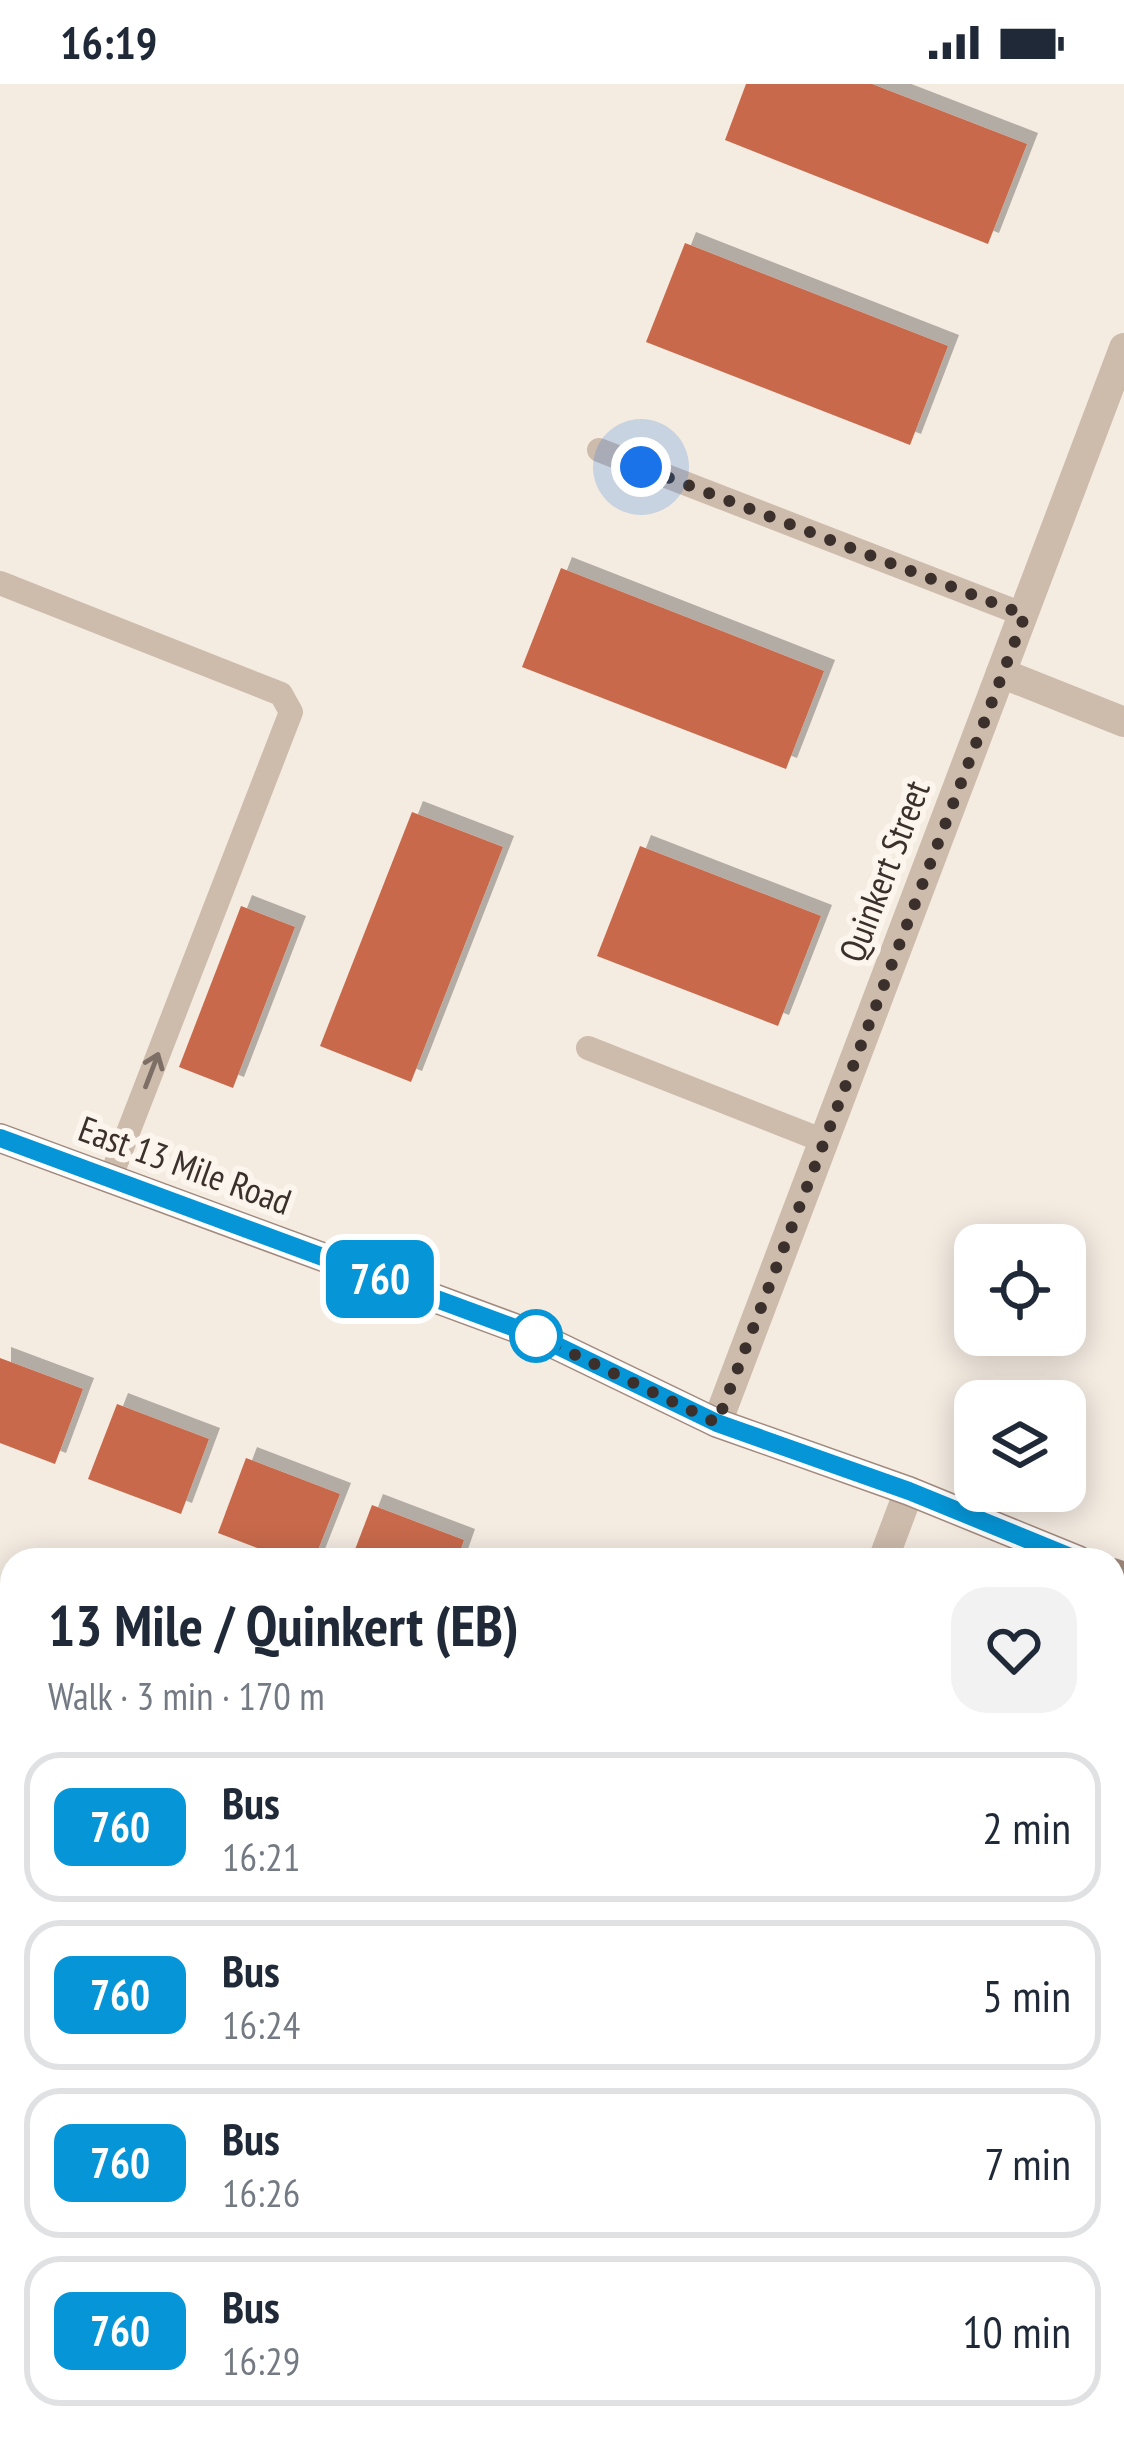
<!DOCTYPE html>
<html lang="en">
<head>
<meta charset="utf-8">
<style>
  body { margin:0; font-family:"PT Sans Narrow",sans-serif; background:#f2f2f3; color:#1f2937; height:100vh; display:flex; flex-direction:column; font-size:45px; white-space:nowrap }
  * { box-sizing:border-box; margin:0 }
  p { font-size:39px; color:#747a83 }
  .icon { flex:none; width:66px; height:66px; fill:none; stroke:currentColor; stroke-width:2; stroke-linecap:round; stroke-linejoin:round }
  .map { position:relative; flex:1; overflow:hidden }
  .drawer { position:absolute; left:0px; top:1464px; width:1125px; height:903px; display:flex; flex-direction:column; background:#fff; border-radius:36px 36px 0 0; box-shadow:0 6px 30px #0003 }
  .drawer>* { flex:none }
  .badge { padding:0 24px; border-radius:18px; font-size:42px; line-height:78px }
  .buttons { position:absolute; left:954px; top:1140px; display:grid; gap:24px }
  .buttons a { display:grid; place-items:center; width:132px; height:132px; border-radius:24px; background:#fff; box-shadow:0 6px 30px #0003; font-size:60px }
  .you { position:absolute; width:60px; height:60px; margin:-30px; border:9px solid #fff; border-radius:50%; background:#1a73e8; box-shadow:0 0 0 18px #1a73e833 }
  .map>.badge { position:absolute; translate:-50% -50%; box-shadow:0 0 0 6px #fff }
  .round { display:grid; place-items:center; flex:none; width:126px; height:126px; border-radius:36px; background:#f2f2f3 }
  .overview { display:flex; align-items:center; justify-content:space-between; height:204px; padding:0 48px }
  h1 { font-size:57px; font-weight:600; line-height:90px }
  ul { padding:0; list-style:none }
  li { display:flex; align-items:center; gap:36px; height:150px; margin:0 24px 18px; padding:0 24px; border:6px solid #e0e1e3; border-radius:36px }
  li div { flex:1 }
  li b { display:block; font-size:45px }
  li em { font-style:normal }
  li .badge { min-width:132px; font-weight:700; text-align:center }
  .status { display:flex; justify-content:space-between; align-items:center; height:84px; padding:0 60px; background:#fff; direction:ltr }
  .status svg { height:33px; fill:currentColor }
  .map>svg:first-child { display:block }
  .building { fill:#c8694b; filter:url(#shadow) }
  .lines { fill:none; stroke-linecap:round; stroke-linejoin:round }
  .service { stroke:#cdbbac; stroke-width:24 }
  .minor { stroke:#cdbbac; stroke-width:30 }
  .secondary { stroke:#a18a7d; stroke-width:30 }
  .oneway { stroke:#7d6f65 }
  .line-casing { stroke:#fff; stroke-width:27 }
  .line { stroke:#0696d7; stroke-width:18 }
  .walk { stroke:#3b302b; stroke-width:12; stroke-dasharray:0 21.6 }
  .stop-dot { fill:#fff; stroke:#0696d7; stroke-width:6 }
  .labels { text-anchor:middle; stroke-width:12; stroke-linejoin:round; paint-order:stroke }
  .street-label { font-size:36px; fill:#3b302b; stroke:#fbf5ee }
</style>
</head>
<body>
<div class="status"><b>16:19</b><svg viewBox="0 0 49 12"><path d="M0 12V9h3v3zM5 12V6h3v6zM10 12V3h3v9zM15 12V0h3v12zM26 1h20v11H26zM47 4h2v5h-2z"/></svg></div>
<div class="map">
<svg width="1124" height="2365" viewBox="0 0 1124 2365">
  <defs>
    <filter id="shadow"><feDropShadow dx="11" dy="-11" stdDeviation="0" flood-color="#0004"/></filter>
  </defs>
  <rect width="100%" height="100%" fill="#f4ebe1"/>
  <g class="building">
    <polygon points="746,0 872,0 1027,60 988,160 725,56"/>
    <polygon points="685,159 948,262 910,361 646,258"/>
    <polygon points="561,484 824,587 786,685 522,583"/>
    <polygon points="412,728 503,763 411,998 320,962"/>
    <polygon points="640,762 821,832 778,942 597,872"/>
    <polygon points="241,822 295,843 233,1004 179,983"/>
    <polygon points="0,1274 83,1305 55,1380 0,1359"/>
    <polygon points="117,1320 209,1355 181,1430 88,1395"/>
    <polygon points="246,1374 340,1410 314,1476 289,1476 218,1449"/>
    <polygon points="372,1421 464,1456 457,1476 351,1476"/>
    <polygon points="1113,1703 1124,1707 1124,1795 1113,1790"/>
    <polygon points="1113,2029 1124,2033 1124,2107 1113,2103"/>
    <polygon points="1113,2182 1124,2186 1124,2267 1113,2262"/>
  </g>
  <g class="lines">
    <g class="service">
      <polyline points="599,366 1025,531"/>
      <polyline points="0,499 281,610 291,628 110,1095"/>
      <polyline points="588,964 824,1057"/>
    </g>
    <g class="minor">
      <polyline points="1001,589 1124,638"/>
      <polyline points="717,1339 1124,264"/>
      <polyline points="883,1476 909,1407"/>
      <polyline points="0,2085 12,2100"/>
      <polyline points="158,2355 161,2365"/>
      <polyline points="898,2355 935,2365"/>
      <polyline points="282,2365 312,2355"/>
    </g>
    <g class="secondary">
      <polyline points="0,1054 537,1252 717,1339 909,1407 1078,1476"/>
      <polyline points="1113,1489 1124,1493"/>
    </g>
  </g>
  <defs><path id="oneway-shaft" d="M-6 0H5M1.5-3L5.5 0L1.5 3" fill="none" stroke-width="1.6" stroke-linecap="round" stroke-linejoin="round" transform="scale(3)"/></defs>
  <use class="oneway" href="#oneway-shaft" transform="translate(152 986) rotate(-69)"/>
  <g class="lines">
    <defs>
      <polyline id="line" points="0,1054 537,1252 717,1339 909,1407 1078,1476"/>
    </defs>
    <use href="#line" class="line-casing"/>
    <use href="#line" class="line"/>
    <polyline class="walk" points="536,1252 717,1339 1025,531 641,383"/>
  </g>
  <circle class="stop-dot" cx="536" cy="1252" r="24"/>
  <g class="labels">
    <g class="street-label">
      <text transform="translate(884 787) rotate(-69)" y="13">Quinkert Street</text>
      <text transform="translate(185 1081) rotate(20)" y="13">East 13 Mile Road</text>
    </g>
  </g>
</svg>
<div class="buttons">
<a><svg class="icon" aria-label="locate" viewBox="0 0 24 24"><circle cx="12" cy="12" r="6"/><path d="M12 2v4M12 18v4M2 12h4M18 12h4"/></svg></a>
<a><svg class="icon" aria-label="layers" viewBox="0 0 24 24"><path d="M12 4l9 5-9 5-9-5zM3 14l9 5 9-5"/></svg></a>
</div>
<div class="you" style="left:641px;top:383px"></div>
<b class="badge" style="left:380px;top:1195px;background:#0696d7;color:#fff">760</b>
<section class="drawer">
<div class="overview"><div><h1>13 Mile / Quinkert (EB)</h1><p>Walk · 3 min · 170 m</p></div><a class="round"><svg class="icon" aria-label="heart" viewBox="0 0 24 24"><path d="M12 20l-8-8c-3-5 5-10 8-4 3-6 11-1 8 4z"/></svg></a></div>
<ul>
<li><span class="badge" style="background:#0696d7;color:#fff">760</span><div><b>Bus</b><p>16:21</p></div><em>2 min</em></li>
<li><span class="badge" style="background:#0696d7;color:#fff">760</span><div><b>Bus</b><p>16:24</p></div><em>5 min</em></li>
<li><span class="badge" style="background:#0696d7;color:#fff">760</span><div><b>Bus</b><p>16:26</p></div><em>7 min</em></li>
<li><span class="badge" style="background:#0696d7;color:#fff">760</span><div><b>Bus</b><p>16:29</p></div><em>10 min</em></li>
</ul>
</section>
</div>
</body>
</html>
